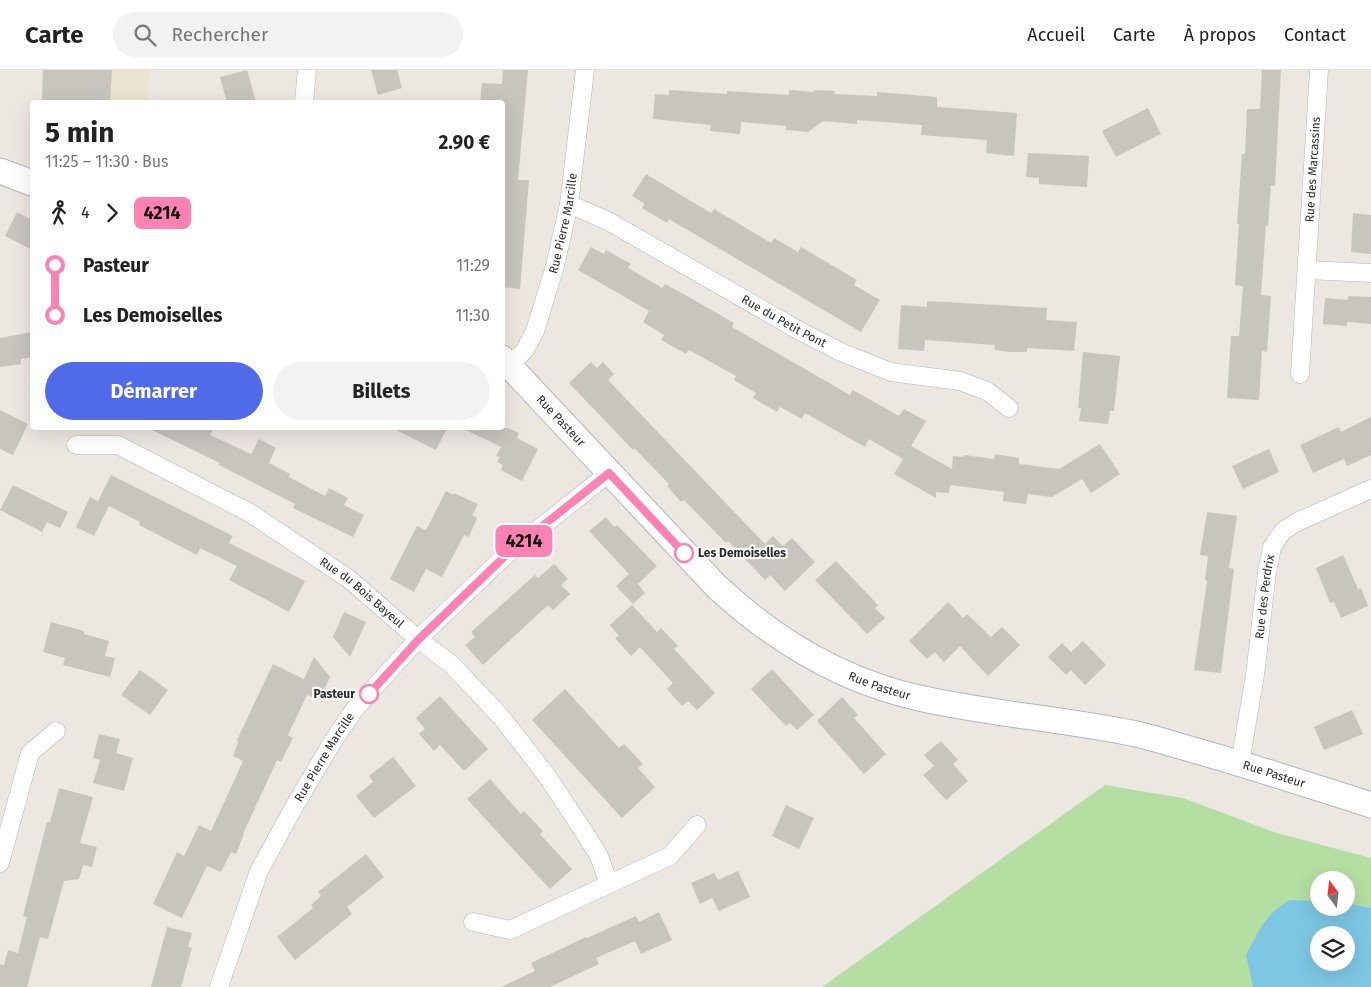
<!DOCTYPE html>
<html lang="fr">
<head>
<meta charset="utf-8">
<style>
  body { margin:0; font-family:"Fira Sans",sans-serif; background:#f2f2f2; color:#222; height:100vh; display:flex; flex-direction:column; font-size:19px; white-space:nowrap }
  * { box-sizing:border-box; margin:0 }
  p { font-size:16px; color:#767676 }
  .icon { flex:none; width:28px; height:28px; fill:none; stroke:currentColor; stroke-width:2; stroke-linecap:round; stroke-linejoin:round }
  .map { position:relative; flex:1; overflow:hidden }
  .details { position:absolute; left:30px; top:30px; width:475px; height:330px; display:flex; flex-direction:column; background:#fff; border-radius:5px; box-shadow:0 5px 20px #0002 }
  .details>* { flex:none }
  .badge { padding:0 10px; border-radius:8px; font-size:18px; line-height:32px }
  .needle { width:32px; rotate:345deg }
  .tools { position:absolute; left:1310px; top:801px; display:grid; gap:10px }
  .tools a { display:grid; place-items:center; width:45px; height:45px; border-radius:50%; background:#fff; box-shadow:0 5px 20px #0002; font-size:25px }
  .map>.badge { position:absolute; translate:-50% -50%; box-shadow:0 0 0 2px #fff }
  .legs { display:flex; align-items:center; gap:8px; height:55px; padding:0 15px; font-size:16px }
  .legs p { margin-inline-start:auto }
  .head { display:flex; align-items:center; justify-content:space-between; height:85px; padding:0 15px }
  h1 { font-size:28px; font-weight:700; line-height:38px }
  .action { display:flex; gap:10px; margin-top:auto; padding:10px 15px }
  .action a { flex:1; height:58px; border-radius:30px; background:#506aea; color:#fff; font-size:20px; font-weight:700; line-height:58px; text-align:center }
  .action a+a { background:#f2f2f2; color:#222 }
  ul { padding:0 15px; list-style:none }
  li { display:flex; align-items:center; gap:18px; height:50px; font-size:19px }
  li i { display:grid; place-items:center; width:8px; height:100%; margin:0 6px; background:currentColor }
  li i::after { content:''; width:12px; height:12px; margin:-6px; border:4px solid; border-radius:50%; background:#fff }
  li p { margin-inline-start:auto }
  li:first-child i { background:linear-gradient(#0000 50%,currentColor 0) }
  li:last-child i { background:linear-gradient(currentColor 50%,#0000 0) }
  header { display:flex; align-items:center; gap:30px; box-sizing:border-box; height:70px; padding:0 25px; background:#fff; border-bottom:1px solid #e0e0e0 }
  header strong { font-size:24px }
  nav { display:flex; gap:28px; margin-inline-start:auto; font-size:18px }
  .search { width:350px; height:45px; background:#f2f2f2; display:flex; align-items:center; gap:12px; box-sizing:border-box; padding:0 18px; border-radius:28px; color:#767676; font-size:19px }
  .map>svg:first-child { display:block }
  .education { fill:#ece4d1 }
  .green { fill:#b5dea2; fill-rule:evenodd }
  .water { fill:#7dc7e4; fill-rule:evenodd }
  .building { fill:#c8c5be }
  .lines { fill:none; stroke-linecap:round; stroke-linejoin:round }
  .street-casing { stroke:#b3b6be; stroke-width:19 }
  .secondary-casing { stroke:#b3b6be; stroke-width:27 }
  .street { stroke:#fff; stroke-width:18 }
  .secondary { stroke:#fff; stroke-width:25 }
  .line-1-casing { stroke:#fff; stroke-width:11 }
  .line-1 { stroke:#ff82b4; stroke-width:8 }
  .stop-1-dot { fill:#fff; stroke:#ff82b4; stroke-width:2.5 }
  .labels { text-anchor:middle; stroke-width:4.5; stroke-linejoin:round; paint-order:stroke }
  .street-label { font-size:12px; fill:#2c2c2c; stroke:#fff }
  .stop-label { font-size:12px; font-weight:bold; fill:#2c2c2c; stroke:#fff; text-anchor:start }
</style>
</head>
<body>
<header>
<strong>Carte</strong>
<div class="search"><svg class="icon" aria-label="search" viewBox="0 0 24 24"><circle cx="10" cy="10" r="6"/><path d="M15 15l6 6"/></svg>Rechercher</div>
<nav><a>Accueil</a><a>Carte</a><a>À propos</a><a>Contact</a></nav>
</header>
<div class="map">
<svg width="1371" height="917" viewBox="0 0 1371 917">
  <rect width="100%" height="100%" fill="#ece7e0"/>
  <polygon class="education" points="43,0 149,0 147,32 41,32"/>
  <path class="green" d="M1105,715L1183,728L1277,763L1371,788V917H822ZM1319,810H1346V838H1319ZM1319,865H1346V892H1319Z"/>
  <path class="water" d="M1290,830L1319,831V838H1346V833L1371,838V917H1253L1246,885C1258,862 1266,843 1290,830ZM1319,865H1346V892H1319Z"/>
  <g class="building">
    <polygon points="43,0 112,0 110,32 42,30"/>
    <polygon points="247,0 256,32 227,32 220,7"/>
    <polygon points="371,0 397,0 402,18 378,25"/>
    <polygon points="503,0 528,0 518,110 529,110 520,219 502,217 502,32 480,32 482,13 502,14"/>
    <polygon points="1262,0 1281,0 1275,116 1271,115 1268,156 1266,155 1261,225 1271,226 1267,282 1262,281 1259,330 1227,328 1231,266 1239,266 1243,216 1235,215 1239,154 1237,154 1242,84 1245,84 1247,39 1260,39"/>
    <polygon points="669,20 727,24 727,21 789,25 789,20 814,22 814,20 835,21 834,24 877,26 877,22 937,27 937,37 1017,43 1014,86 986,83 987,70 921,65 922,55 857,50 857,54 823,51 808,62 786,60 786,56 741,52 740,64 710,61 711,55 653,49 655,24 669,25"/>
    <polygon points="1148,38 1161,64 1116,87 1102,61"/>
    <polygon points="1028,83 1089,86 1087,117 1039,114 1039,108 1026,107"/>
    <polygon points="646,104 711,143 714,139 771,173 774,168 798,182 801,177 857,210 854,215 880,230 861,262 669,149 667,153 642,138 645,134 632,126"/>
    <polygon points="17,142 32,150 32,180 5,166"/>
    <polygon points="1353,143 1371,145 1371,184 1351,182"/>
    <polygon points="591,177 604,184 606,180 631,194 628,198 662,218 665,214 687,226 734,253 732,257 850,325 853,320 899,346 904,339 926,351 911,376 952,399 953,386 963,387 964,385 994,389 995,384 1019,388 1019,394 1059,399 1100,374 1120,404 1091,423 1082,409 1052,427 1028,424 1026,434 1003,431 1004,422 950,415 949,423 936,422 936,428 894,404 903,389 869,369 865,377 805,343 802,349 780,337 777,342 753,328 756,323 734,310 736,306 689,280 686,284 661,270 664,265 643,252 649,241 578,200"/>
    <polygon points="1348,226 1371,227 1371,254 1347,252 1347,256 1323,254 1325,228 1348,230"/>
    <polygon points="927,231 1047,238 1046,250 1077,252 1074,281 1027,278 1027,282 1010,282 994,280 995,275 925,270 924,281 898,279 901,235 927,237"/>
    <polygon points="32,262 32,287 21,289 21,294 0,297 0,268"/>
    <polygon points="1083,282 1120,286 1114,341 1110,341 1108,354 1079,351 1081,338 1078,338"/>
    <polygon points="591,292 597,298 603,292 614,304 608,310 765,474 773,466 783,476 792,468 815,492 785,521 770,505 765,510 728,471 726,473 684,430 681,432 667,416 669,414 634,378 633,380 569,313"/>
    <polygon points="0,340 28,354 13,385 0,379"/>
    <polygon points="1371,347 1371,385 1347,396 1344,389 1313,403 1300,375 1339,357 1341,362"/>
    <polygon points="148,358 214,358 210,365 251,384 259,369 276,378 269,393 290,404 289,407 325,426 329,418 348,428 344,435 364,445 353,467 293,438 295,434 219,395 220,393"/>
    <polygon points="392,358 447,358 436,380"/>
    <polygon points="462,358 508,358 519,363 517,368 538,379 522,411 501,400 503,395 497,392 500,387 496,386 501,377"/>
    <polygon points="1269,379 1279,402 1243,419 1232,396"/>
    <polygon points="111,405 233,466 229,473 305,511 289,542 229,510 237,496 200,478 197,485 139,455 140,452 109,436 94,466 76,457 90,427 99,432 98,431"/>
    <polygon points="13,415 68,442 60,458 47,452 42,462 0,440"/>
    <polygon points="446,421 453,425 454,423 478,434 472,445 477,448 469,467 464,465 442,507 426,499 414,522 390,509 417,456 426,460"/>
    <polygon points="1207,442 1237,446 1229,498 1234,499 1221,603 1194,600 1207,511 1205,510 1208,486 1200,485"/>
    <polygon points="606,447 614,457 617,455 657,496 638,514 645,523 633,534 616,516 629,504 589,461"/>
    <polygon points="1343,485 1358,519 1361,518 1368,536 1341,548 1334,532 1330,533 1316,498"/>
    <polygon points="836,491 878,535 875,538 885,548 867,564 815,510"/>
    <polygon points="554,494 568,509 561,515 570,524 553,540 548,535 483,595 465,575 475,567 471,562 535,505 538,508"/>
    <polygon points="948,532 963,548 967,544 991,567 1002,557 1020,575 988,606 960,576 944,592 935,582 927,589 909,571"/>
    <polygon points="632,535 657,562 661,558 678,576 674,579 715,623 697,640 688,631 682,636 667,619 673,613 640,577 631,586 615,568 619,566 610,555"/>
    <polygon points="344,542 366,552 350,587 333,567"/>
    <polygon points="51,552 84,561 84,564 109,571 105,586 115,588 110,607 63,595 65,588 43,582"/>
    <polygon points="1083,571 1106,595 1085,615 1071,600 1066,605 1048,587 1062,573 1071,582"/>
    <polygon points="314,587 330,607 319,630 307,625 288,665 293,668 281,692 277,690 243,764 244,764 236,784 231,782 221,802 207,796 182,848 153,834 177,782 184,786 199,755 211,761 243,691 233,686 238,672 237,670 273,594 304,609"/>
    <polygon points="772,599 814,645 797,660 790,653 786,656 751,619"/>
    <polygon points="140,600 168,620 150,645 121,625"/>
    <polygon points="565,619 619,678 624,674 643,694 638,698 655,717 622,748 532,650"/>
    <polygon points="440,626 488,679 464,701 440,675 434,681 419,664 425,659 416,648"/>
    <polygon points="842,627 858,645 854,648 886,684 864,704 817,651"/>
    <polygon points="1352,640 1363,664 1324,680 1314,657"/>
    <polygon points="99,664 120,669 116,683 133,688 124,721 93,713 100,690 93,688"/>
    <polygon points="941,671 958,690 953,694 968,711 946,730 923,705 934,696 924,685"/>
    <polygon points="393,687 416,716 374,748 356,726 373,712 369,706"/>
    <polygon points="490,709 521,744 524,741 543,761 540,764 572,799 550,819 467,729"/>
    <polygon points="59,718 93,727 80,773 97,777 92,797 83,795 79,809 64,811 48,869 40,867 27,917 0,917 0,894 4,895 8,880 18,883 27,847 23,846 47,752 50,752"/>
    <polygon points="786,735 814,748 799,779 772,766"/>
    <polygon points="366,784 384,807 347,837 352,844 295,890 277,867 313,838 311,835 321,826 318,822"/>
    <polygon points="738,801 750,827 719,841 712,828 700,834 691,813 714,803 718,810"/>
    <polygon points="659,842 672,870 641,884 635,871 596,888 599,894 550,917 501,917 535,901 531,893 586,867 587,868 636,846 639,852"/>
    <polygon points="167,857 192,863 188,877 192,878 181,917 151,917"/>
  </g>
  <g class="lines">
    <defs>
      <g id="street">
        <polyline points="304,32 307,0"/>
        <path id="s1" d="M569,134L608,151L798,260L843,283L891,302L960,311L987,321L1009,338"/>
        <polyline points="1307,200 1371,203"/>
        <path id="s2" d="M509,295L525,280L535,261L555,196L569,134L585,0"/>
        <path id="s3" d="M1300,304L1319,0"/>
        <path id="s4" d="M76,375H118L250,443L349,509L418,569L452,595L502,648L547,706L586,765L599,786L609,814"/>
        <path id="s5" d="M1240,693L1255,605L1267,502L1272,477L1283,461L1297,452L1371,419"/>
        <polyline points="0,793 30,683 56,661"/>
        <polyline points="473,852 510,860 670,786 697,755"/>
        <path id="s6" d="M219,917L259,801L294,737L333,671L354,640L418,569L506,485L609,403"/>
      </g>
      <g id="secondary">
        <polyline points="0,101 32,113"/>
        <path id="s7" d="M502,288L716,516C773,569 842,611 919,628C990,644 1064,649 1136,664C1154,668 1172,674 1190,679C1251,696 1311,716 1371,735"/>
      </g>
    </defs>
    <use href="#street" class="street-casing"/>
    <use href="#secondary" class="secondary-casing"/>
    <use href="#street" class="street"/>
    <use href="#secondary" class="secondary"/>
  </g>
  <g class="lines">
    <defs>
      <polyline id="line-1" points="369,624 418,570 506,485 609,403 684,483"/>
    </defs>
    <use href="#line-1" class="line-1-casing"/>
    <use href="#line-1" class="line-1"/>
  </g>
  <g class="stop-1-dot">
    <circle cx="684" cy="483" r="9"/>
    <circle cx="369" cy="624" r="9"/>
  </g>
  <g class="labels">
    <g class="street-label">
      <text dy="4" stroke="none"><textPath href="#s3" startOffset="205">Rue des Marcassins</textPath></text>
      <text dy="4" stroke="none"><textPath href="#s2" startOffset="155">Rue Pierre Marcille</textPath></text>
      <text dy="4" stroke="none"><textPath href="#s1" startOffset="245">Rue du Petit Pont</textPath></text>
      <text dy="4" stroke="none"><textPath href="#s7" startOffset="86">Rue Pasteur</textPath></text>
      <text dy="4" stroke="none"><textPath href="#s4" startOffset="328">Rue du Bois Bayeul</textPath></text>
      <text dy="4" stroke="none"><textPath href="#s5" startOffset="168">Rue des Perdrix</textPath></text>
      <text dy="4" stroke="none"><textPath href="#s7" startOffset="506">Rue Pasteur</textPath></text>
      <text dy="4" stroke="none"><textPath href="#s6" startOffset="254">Rue Pierre Marcille</textPath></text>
      <text dy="4" stroke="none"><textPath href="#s7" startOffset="911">Rue Pasteur</textPath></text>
    </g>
    <g class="stop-label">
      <text x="698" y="487">Les Demoiselles</text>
      <text x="355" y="628" text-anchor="end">Pasteur</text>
    </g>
  </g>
</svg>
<div class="tools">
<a><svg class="needle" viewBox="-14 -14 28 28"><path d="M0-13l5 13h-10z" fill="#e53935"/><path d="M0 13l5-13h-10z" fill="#767676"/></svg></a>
<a><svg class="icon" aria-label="layers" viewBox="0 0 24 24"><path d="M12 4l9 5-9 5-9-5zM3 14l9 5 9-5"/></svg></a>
</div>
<b class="badge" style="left:524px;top:471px;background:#ff82b4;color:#111">4214</b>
<section class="details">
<div class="head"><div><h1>5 min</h1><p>11:25 – 11:30 · Bus</p></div><b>2.90 €</b></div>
<div class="legs"><svg class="icon" aria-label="walk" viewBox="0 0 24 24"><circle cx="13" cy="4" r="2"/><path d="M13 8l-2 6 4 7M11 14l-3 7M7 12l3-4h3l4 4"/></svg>4<svg class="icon" aria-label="forward" viewBox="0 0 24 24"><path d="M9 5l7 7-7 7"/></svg><b class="badge" style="background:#ff82b4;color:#111">4214</b></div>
<ul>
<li><i style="color:#ff82b4"></i><b>Pasteur</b><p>11:29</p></li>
<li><i style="color:#ff82b4"></i><b>Les Demoiselles</b><p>11:30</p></li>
</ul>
<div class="action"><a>Démarrer</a><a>Billets</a></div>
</section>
</div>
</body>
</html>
